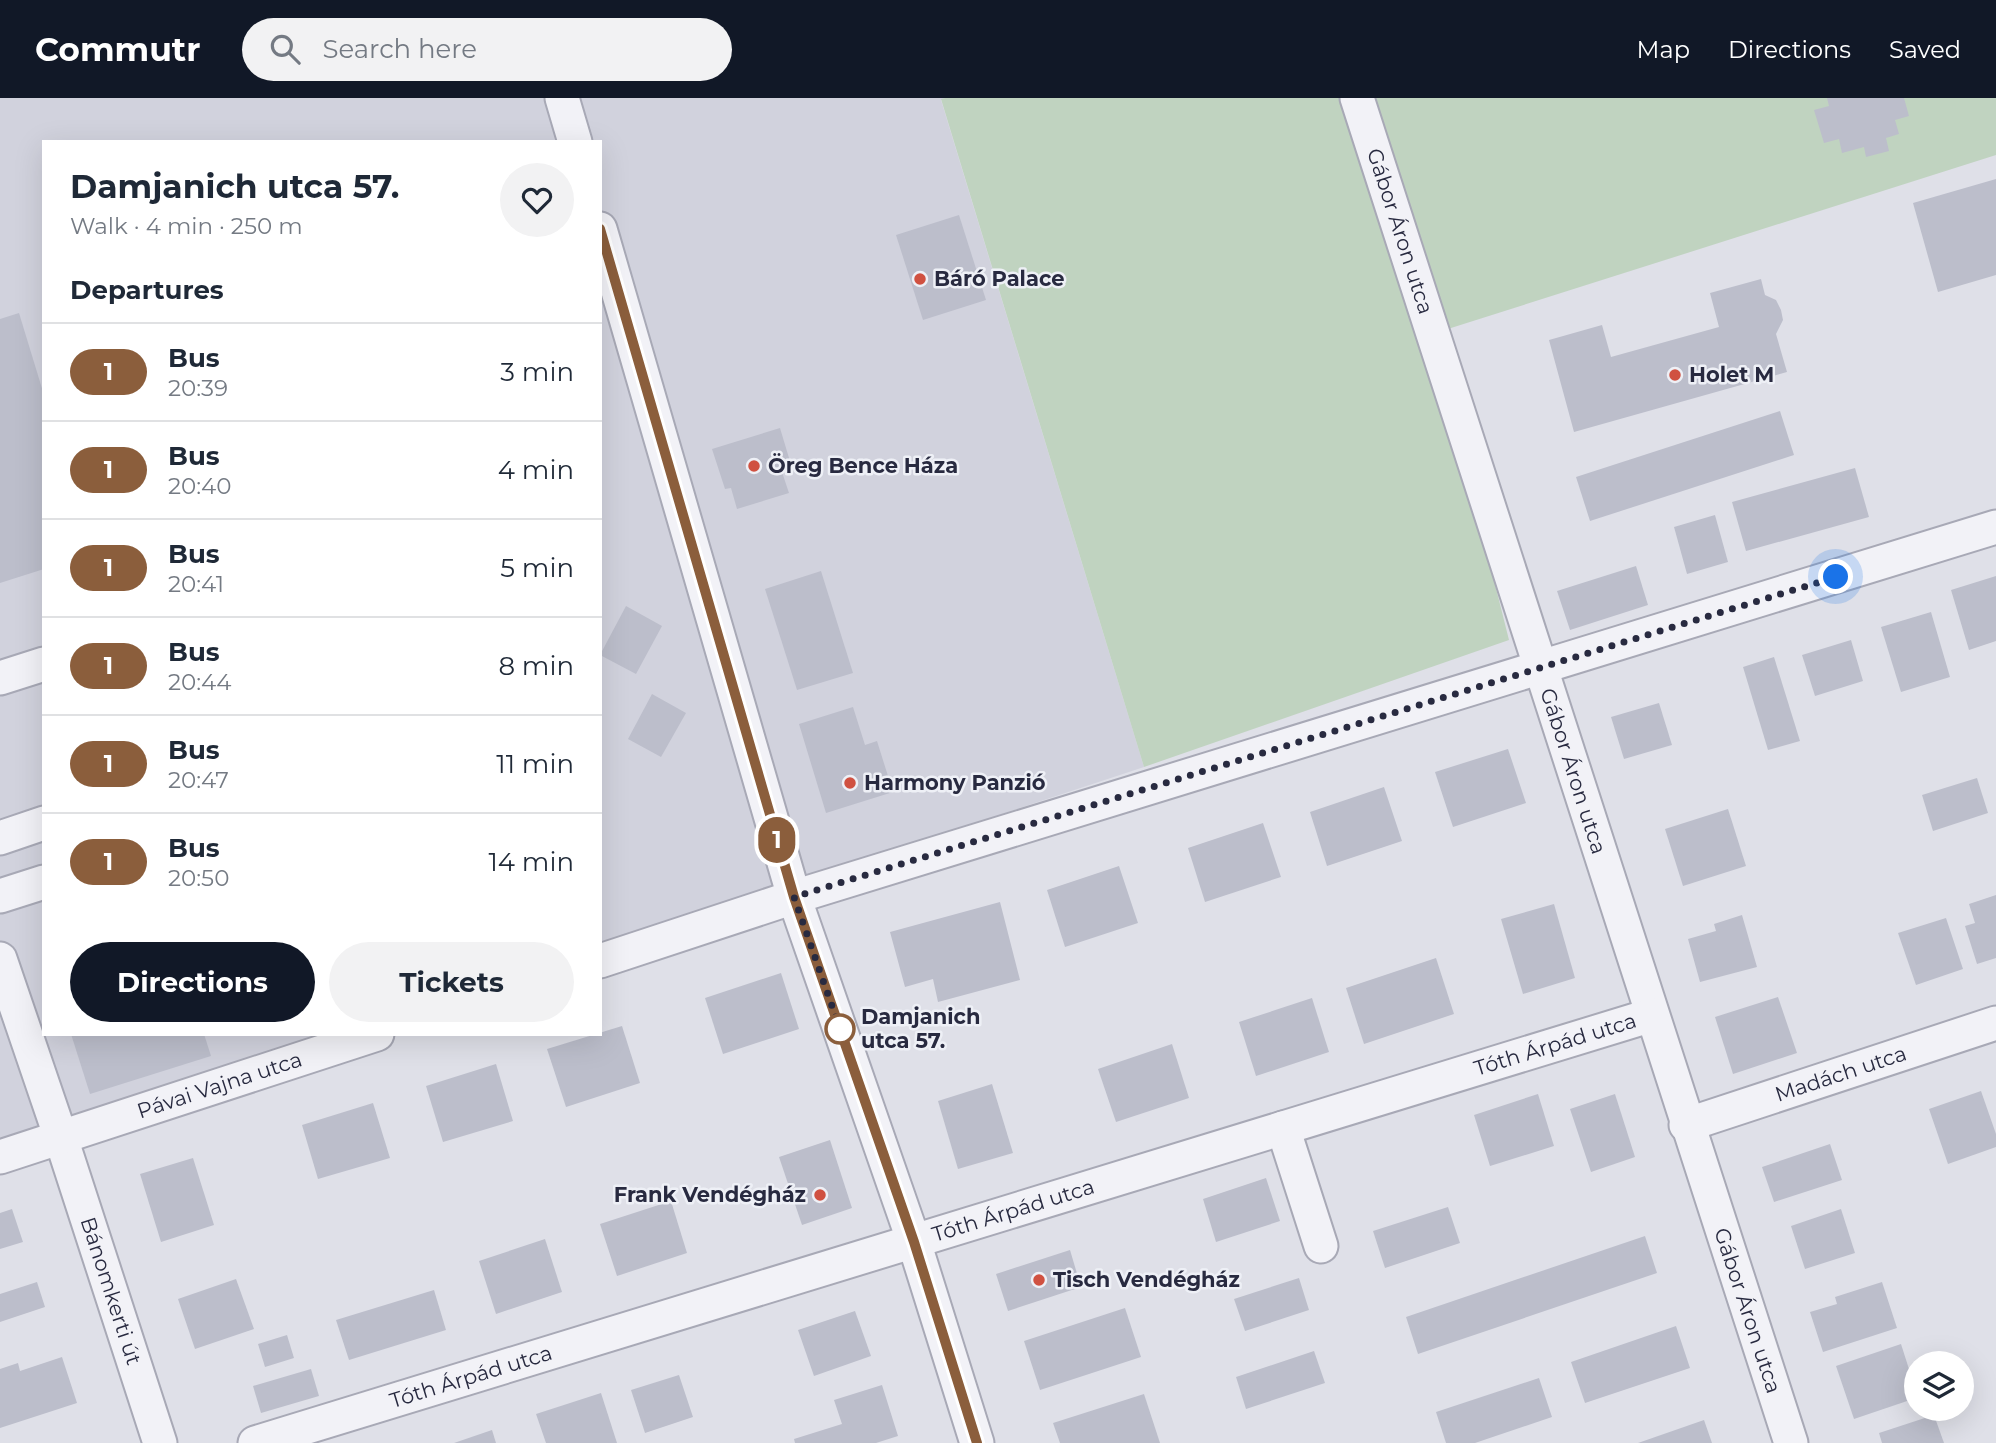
<!DOCTYPE html>
<html lang="en">
<head>
<meta charset="utf-8">
<style>
  body { margin:0; font-family:Montserrat,sans-serif; background:#f2f2f3; color:#1f2937; height:100vh; display:flex; flex-direction:column; font-size:26px; white-space:nowrap }
  * { box-sizing:border-box; margin:0 }
  p { font-size:23px; color:#747a83 }
  .icon { flex:none; width:38px; height:38px; fill:none; stroke:currentColor; stroke-width:2; stroke-linecap:round; stroke-linejoin:round }
  .map { position:relative; flex:1; overflow:hidden }
  .panel { position:absolute; left:42px; top:42px; width:560px; height:896px; display:flex; flex-direction:column; background:#fff; border-radius:0px; box-shadow:0 7px 28px #0002 }
  .panel>* { flex:none }
  .badge { padding:0 14px; border-radius:23px; font-size:24px; line-height:46px }
  .fabs { position:absolute; left:1904px; top:1253px; display:grid; gap:14px }
  .fabs a { display:grid; place-items:center; width:70px; height:70px; border-radius:50%; background:#fff; box-shadow:0 7px 28px #0002; font-size:35px }
  .you { position:absolute; width:35px; height:35px; margin:-18px; border:5px solid #fff; border-radius:50%; background:#1a73e8; box-shadow:0 0 0 10px #1a73e833 }
  .map>.badge { position:absolute; translate:-50% -50%; box-shadow:0 0 0 4px #fff }
  h2 { padding:0 28px; font-size:26px; line-height:63px }
  .round { display:grid; place-items:center; flex:none; width:74px; height:74px; border-radius:37px; background:#f2f2f3 }
  .headline { display:flex; align-items:center; justify-content:space-between; height:119px; padding:0 28px }
  h1 { font-size:33px; font-weight:700; line-height:52px }
  .button { display:flex; gap:14px; margin-top:auto; padding:14px 28px }
  .button a { flex:1; height:80px; border-radius:42px; background:#111827; color:#fff; font-size:28px; font-weight:700; line-height:80px; text-align:center }
  .button a+a { background:#f2f2f3; color:#1f2937 }
  ul { padding:0; list-style:none }
  li { display:flex; align-items:center; gap:21px; height:98px; padding:0 28px; border-top:2px solid #e0e1e3 }
  li div { flex:1 }
  li b { display:block; font-size:26px }
  li em { font-style:normal }
  li .badge { min-width:77px; font-weight:700; text-align:center }
  header { display:flex; align-items:center; gap:42px; box-sizing:border-box; height:98px; padding:0 35px; background:#111827; color:#fff }
  header strong { font-size:33px }
  nav { display:flex; gap:38px; margin-inline-start:auto; font-size:24px }
  .search { width:490px; height:63px; background:#f2f2f3; display:flex; align-items:center; gap:18px; box-sizing:border-box; padding:0 24px; border-radius:38px; color:#747a83; font-size:26px }
  .map>svg:first-child { display:block }
  .built { fill:#d1d2dd }
  .green { fill:#c0d3c0 }
  .building { fill:#bcbecb }
  .lines { fill:none; stroke-linecap:round; stroke-linejoin:round }
  .minor-casing { stroke:#a8a9b6; stroke-width:37 }
  .minor { stroke:#f2f2f7; stroke-width:33 }
  .line-casing { stroke:#fff; stroke-width:16 }
  .line { stroke:#8b5e3c; stroke-width:10 }
  .walk { stroke:#282a40; stroke-width:7; stroke-dasharray:0 12.6 }
  .poi-dot { fill:#d05141; stroke:#eef0f6; stroke-width:2.5 }
  .stop-dot { fill:#fff; stroke:#8b5e3c; stroke-width:3.5 }
  .labels { text-anchor:middle; stroke-width:5; stroke-linejoin:round; paint-order:stroke }
  .street-label { font-size:21px; fill:#282a40; stroke:#eef0f6 }
  .poi-label { font-size:21px; font-weight:bold; fill:#282a40; stroke:#eef0f6; text-anchor:start }
  .stop-label { font-size:21px; font-weight:bold; fill:#282a40; stroke:#eef0f6; text-anchor:start }
</style>
</head>
<body>
<header>
<strong>Commutr</strong>
<div class="search"><svg class="icon" aria-label="search" viewBox="0 0 24 24"><circle cx="10" cy="10" r="6"/><path d="M15 15l6 6"/></svg>Search here</div>
<nav><a>Map</a><a>Directions</a><a>Saved</a></nav>
</header>
<div class="map">
<svg width="1996" height="1345" viewBox="0 0 1996 1345">
  <rect width="100%" height="100%" fill="#dfe0e8"/>
  <polygon class="built" points="0,0 945,0 941,2 1144,669 600,849 600,44 44,44 44,936 339,936 0,1049"/>
  <polygon class="green" points="945,0 1996,0 1996,57 1432,236 1509,542 1144,669 941,1"/>
  <g class="building">
    <polygon points="1827,0 1904,0 1909,18 1895,22 1899,36 1886,40 1889,53 1866,59 1864,49 1842,55 1839,41 1824,45 1814,12 1829,8"/>
    <polygon points="1996,81 1996,177 1938,194 1913,105"/>
    <polygon points="959,117 986,202 923,222 896,137"/>
    <polygon points="1761,181 1765,197 1776,202 1781,212 1783,222 1776,236 1787,274 1574,334 1549,242 1602,227 1611,259 1719,229 1710,195"/>
    <polygon points="19,215 44,297 44,471 0,485 0,221"/>
    <polygon points="1780,313 1794,357 1590,423 1576,379"/>
    <polygon points="780,330 792,370 782,374 789,395 737,411 731,390 725,391 712,351"/>
    <polygon points="1855,370 1869,419 1746,453 1732,404"/>
    <polygon points="1715,417 1728,464 1687,476 1674,429"/>
    <polygon points="1636,468 1648,507 1570,532 1557,493"/>
    <polygon points="821,473 853,575 797,592 765,491"/>
    <polygon points="1996,478 1996,543 1969,552 1951,492"/>
    <polygon points="626,508 662,528 636,576 600,557"/>
    <polygon points="1931,514 1950,579 1901,594 1881,529"/>
    <polygon points="1851,542 1863,583 1815,598 1802,557"/>
    <polygon points="1774,559 1800,643 1768,652 1743,569"/>
    <polygon points="652,596 686,615 661,659 628,641"/>
    <polygon points="1659,605 1672,647 1624,661 1611,619"/>
    <polygon points="853,609 865,647 877,643 893,694 826,715 799,626"/>
    <polygon points="1508,651 1526,705 1453,729 1435,674"/>
    <polygon points="1977,680 1988,715 1933,733 1922,697"/>
    <polygon points="1384,689 1402,743 1327,768 1310,714"/>
    <polygon points="1728,711 1746,768 1683,788 1665,731"/>
    <polygon points="1263,725 1281,779 1205,804 1188,750"/>
    <polygon points="1119,768 1138,825 1065,849 1047,792"/>
    <polygon points="1996,797 1996,860 1977,866 1965,828 1975,825 1969,806"/>
    <polygon points="1000,804 1020,882 938,904 933,881 905,889 890,834"/>
    <polygon points="1554,806 1575,880 1523,896 1501,821"/>
    <polygon points="1742,817 1757,869 1700,884 1688,841 1716,833 1714,826"/>
    <polygon points="1946,820 1963,871 1916,887 1898,835"/>
    <polygon points="1436,860 1454,916 1364,946 1346,890"/>
    <polygon points="781,875 799,931 723,956 705,900"/>
    <polygon points="1778,899 1797,955 1733,976 1715,919"/>
    <polygon points="1312,900 1329,954 1256,978 1239,924"/>
    <polygon points="622,928 640,985 566,1009 547,951"/>
    <polygon points="71,936 204,936 211,958 90,996"/>
    <polygon points="1172,946 1189,1000 1116,1024 1098,971"/>
    <polygon points="496,966 513,1023 443,1044 426,988"/>
    <polygon points="992,986 1013,1055 958,1071 938,1003"/>
    <polygon points="1981,993 1996,1036 1996,1049 1948,1066 1929,1011"/>
    <polygon points="1538,996 1554,1048 1490,1068 1474,1017"/>
    <polygon points="1615,996 1635,1059 1591,1074 1570,1011"/>
    <polygon points="373,1005 390,1060 318,1081 302,1027"/>
    <polygon points="830,1042 852,1110 802,1127 779,1059"/>
    <polygon points="1830,1046 1842,1082 1774,1104 1762,1069"/>
    <polygon points="193,1060 214,1127 161,1144 140,1076"/>
    <polygon points="1266,1080 1280,1123 1216,1144 1203,1101"/>
    <polygon points="671,1103 687,1155 617,1178 600,1126"/>
    <polygon points="1448,1109 1460,1145 1385,1170 1373,1133"/>
    <polygon points="12,1111 23,1144 0,1151 0,1115"/>
    <polygon points="1841,1111 1855,1155 1805,1171 1791,1128"/>
    <polygon points="1645,1138 1657,1175 1418,1256 1406,1219"/>
    <polygon points="545,1141 562,1194 496,1216 479,1163"/>
    <polygon points="1070,1152 1081,1189 1008,1213 996,1176"/>
    <polygon points="1299,1180 1309,1212 1245,1233 1234,1201"/>
    <polygon points="236,1181 254,1231 195,1251 178,1201"/>
    <polygon points="37,1184 45,1209 0,1224 0,1196"/>
    <polygon points="1882,1184 1897,1230 1823,1254 1810,1214 1837,1206 1835,1199"/>
    <polygon points="434,1192 446,1232 349,1262 336,1222"/>
    <polygon points="1125,1210 1141,1259 1040,1292 1024,1243"/>
    <polygon points="855,1213 871,1258 814,1278 798,1232"/>
    <polygon points="1676,1228 1690,1270 1585,1305 1571,1264"/>
    <polygon points="287,1237 294,1260 265,1269 258,1246"/>
    <polygon points="1901,1246 1916,1293 1916,1300 1854,1321 1836,1268"/>
    <polygon points="1314,1253 1325,1285 1246,1311 1236,1279"/>
    <polygon points="62,1259 77,1305 0,1330 0,1271 18,1265 20,1273"/>
    <polygon points="311,1271 319,1298 261,1315 253,1288"/>
    <polygon points="679,1277 693,1319 645,1335 631,1292"/>
    <polygon points="1539,1280 1552,1319 1475,1345 1446,1345 1436,1314"/>
    <polygon points="882,1287 898,1338 876,1345 795,1345 794,1341 842,1326 834,1302"/>
    <polygon points="601,1295 617,1345 546,1345 536,1316"/>
    <polygon points="1144,1296 1160,1345 1060,1345 1053,1325"/>
    <polygon points="1934,1317 1944,1345 1882,1345 1879,1335"/>
    <polygon points="1704,1322 1712,1345 1638,1345"/>
    <polygon points="492,1332 496,1345 454,1345"/>
  </g>
  <g class="lines">
    <defs>
      <g id="minor">
        <polyline points="562,0 575,44"/>
        <path id="s1" d="M1357,0C1502,448 1643,897 1791,1345"/>
        <polyline points="600,131 794,799 914,1144 977,1345"/>
        <polyline points="0,580 44,566"/>
        <polyline points="0,740 44,725"/>
        <polyline points="0,798 44,784"/>
        <path id="s2" d="M0,861L61,1040L160,1345"/>
        <polyline points="600,863 794,799 1996,429"/>
        <path id="s3" d="M1686,1027L1996,925"/>
        <polyline points="1283,1030 1321,1148"/>
        <path id="s4" d="M0,1059L377,936"/>
        <path id="s5" d="M255,1345L1652,917"/>
      </g>
    </defs>
    <use href="#minor" class="minor-casing"/>
    <use href="#minor" class="minor"/>
  </g>
  <g class="lines">
    <defs>
      <polyline id="line" points="600,131 794,799 914,1144 977,1345"/>
    </defs>
    <use href="#line" class="line-casing"/>
    <use href="#line" class="line"/>
    <polyline class="walk" points="840,931 794,799 1836,479"/>
  </g>
  <g class="poi-dot">
    <circle cx="920" cy="181" r="7"/>
    <circle cx="1675" cy="277" r="7"/>
    <circle cx="754" cy="368" r="7"/>
    <circle cx="850" cy="685" r="7"/>
    <circle cx="820" cy="1097" r="7"/>
    <circle cx="1039" cy="1182" r="7"/>
  </g>
  <circle class="stop-dot" cx="840" cy="931" r="14"/>
  <g class="labels">
    <g class="street-label">
      <text dy="7" stroke="none"><textPath href="#s1" startOffset="140">Gábor Áron utca</textPath></text>
      <text dy="7" stroke="none"><textPath href="#s1" startOffset="707">Gábor Áron utca</textPath></text>
      <text dy="7" stroke="none"><textPath href="#s5" startOffset="1360">Tóth Árpád utca</textPath></text>
      <text dy="7" stroke="none"><textPath href="#s3" startOffset="163">Madách utca</textPath></text>
      <text dy="7" stroke="none"><textPath href="#s4" startOffset="231">Pávai Vajna utca</textPath></text>
      <text dy="7" stroke="none"><textPath href="#s5" startOffset="793">Tóth Árpád utca</textPath></text>
      <text dy="7" stroke="none"><textPath href="#s2" startOffset="350">Bánomkerti út</textPath></text>
      <text dy="7" stroke="none"><textPath href="#s1" startOffset="1274">Gábor Áron utca</textPath></text>
      <text dy="7" stroke="none"><textPath href="#s5" startOffset="226">Tóth Árpád utca</textPath></text>
    </g>
    <g class="poi-label">
      <text x="934" y="188">Báró Palace</text>
      <text x="1689" y="284">Holet M</text>
      <text x="768" y="375">Öreg Bence Háza</text>
      <text x="864" y="692">Harmony Panzió</text>
      <text x="806" y="1104" text-anchor="end">Frank Vendégház</text>
      <text x="1053" y="1189">Tisch Vendégház</text>
    </g>
    <g class="stop-label">
      <text x="861" y="926">Damjanich<tspan x="861" dy="24">utca 57.</tspan></text>
    </g>
  </g>
</svg>
<div class="fabs">
<a><svg class="icon" aria-label="layers" viewBox="0 0 24 24"><path d="M12 4l9 5-9 5-9-5zM3 14l9 5 9-5"/></svg></a>
</div>
<div class="you" style="left:1836px;top:479px"></div>
<b class="badge" style="left:777px;top:742px;background:#8b5e3c;color:#fff">1</b>
<section class="panel">
<div class="headline"><div><h1>Damjanich utca 57.</h1><p>Walk · 4 min · 250 m</p></div><a class="round"><svg class="icon" aria-label="heart" viewBox="0 0 24 24"><path d="M12 20l-8-8c-3-5 5-10 8-4 3-6 11-1 8 4z"/></svg></a></div>
<h2>Departures</h2>
<ul>
<li><span class="badge" style="background:#8b5e3c;color:#fff">1</span><div><b>Bus</b><p>20:39</p></div><em>3 min</em></li>
<li><span class="badge" style="background:#8b5e3c;color:#fff">1</span><div><b>Bus</b><p>20:40</p></div><em>4 min</em></li>
<li><span class="badge" style="background:#8b5e3c;color:#fff">1</span><div><b>Bus</b><p>20:41</p></div><em>5 min</em></li>
<li><span class="badge" style="background:#8b5e3c;color:#fff">1</span><div><b>Bus</b><p>20:44</p></div><em>8 min</em></li>
<li><span class="badge" style="background:#8b5e3c;color:#fff">1</span><div><b>Bus</b><p>20:47</p></div><em>11 min</em></li>
<li><span class="badge" style="background:#8b5e3c;color:#fff">1</span><div><b>Bus</b><p>20:50</p></div><em>14 min</em></li>
</ul>
<div class="button"><a>Directions</a><a>Tickets</a></div>
</section>
</div>
</body>
</html>
